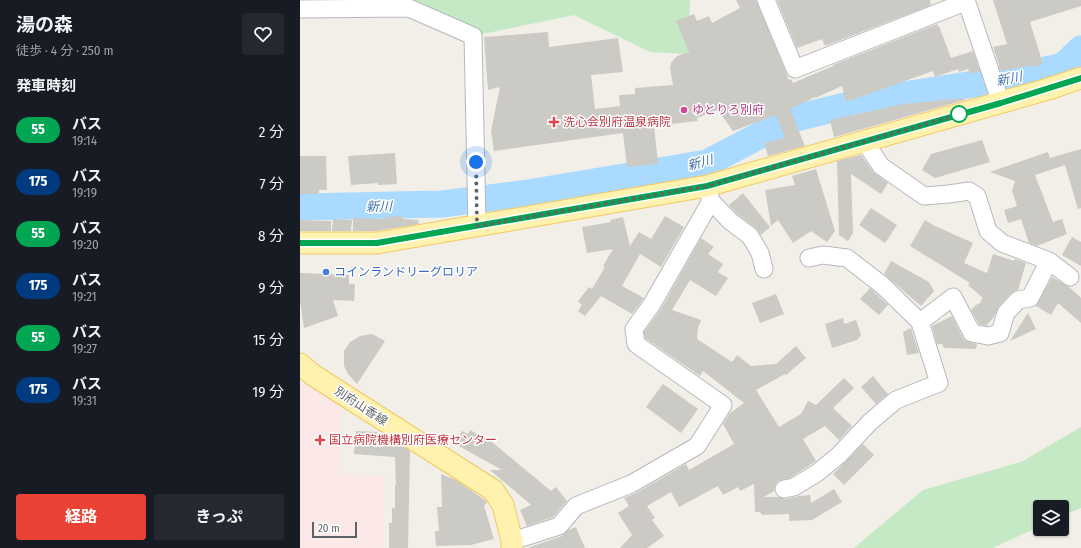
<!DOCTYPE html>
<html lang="ja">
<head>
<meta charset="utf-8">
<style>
  body { margin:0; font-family:"Fira Sans Condensed","Noto Sans JP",sans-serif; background:#242831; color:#f1f3f6; height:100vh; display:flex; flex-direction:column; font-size:15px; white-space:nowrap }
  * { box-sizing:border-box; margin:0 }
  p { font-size:13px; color:#9ea1a6 }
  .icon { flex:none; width:22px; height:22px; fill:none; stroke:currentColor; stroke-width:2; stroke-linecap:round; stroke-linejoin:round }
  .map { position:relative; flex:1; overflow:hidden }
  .drawer { display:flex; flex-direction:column; background:#171b24; width:300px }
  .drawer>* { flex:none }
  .badge { padding:0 8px; border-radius:13px; font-size:14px; line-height:26px }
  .fabs { position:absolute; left:733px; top:500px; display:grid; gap:8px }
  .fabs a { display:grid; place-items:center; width:36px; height:36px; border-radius:4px; background:#171b24; box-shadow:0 1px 3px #0004; font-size:20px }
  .scale { position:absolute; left:12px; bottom:10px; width:45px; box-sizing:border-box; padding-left:4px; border:2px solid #5f6368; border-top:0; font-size:11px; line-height:14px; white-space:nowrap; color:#5f6368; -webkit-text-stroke:3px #fff; paint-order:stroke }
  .you { position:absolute; width:20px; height:20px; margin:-10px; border:3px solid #fff; border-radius:50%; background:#1a73e8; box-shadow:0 0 0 6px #1a73e833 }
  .map>.badge { position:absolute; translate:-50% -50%; box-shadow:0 0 0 2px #fff }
  h2 { padding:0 16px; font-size:15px; line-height:36px }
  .round { display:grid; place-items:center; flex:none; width:42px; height:42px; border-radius:4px; background:#242831 }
  .overview { display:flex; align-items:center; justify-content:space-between; height:68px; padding:0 16px }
  h1 { font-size:19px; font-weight:700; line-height:30px }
  .cta { display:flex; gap:8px; margin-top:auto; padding:8px 16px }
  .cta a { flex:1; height:46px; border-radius:4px; background:#ea4335; color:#fff; font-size:16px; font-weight:700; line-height:46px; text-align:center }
  .cta a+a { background:#242831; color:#f1f3f6 }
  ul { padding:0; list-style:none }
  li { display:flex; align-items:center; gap:12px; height:52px; padding:0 16px }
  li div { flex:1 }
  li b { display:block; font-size:15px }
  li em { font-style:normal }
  li .badge { min-width:44px; font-weight:700; text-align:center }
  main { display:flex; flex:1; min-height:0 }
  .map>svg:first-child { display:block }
  .medical { fill:#fce8e6 }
  .green { fill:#c5e8c5 }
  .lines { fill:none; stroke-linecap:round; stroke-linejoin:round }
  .river { stroke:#aadaff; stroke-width:27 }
  .building { fill:#cccac5 }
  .minor-casing { stroke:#b5b8bc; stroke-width:19 }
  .major-casing { stroke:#f2c960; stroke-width:23 }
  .minor { stroke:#fff; stroke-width:17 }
  .major { stroke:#fff2af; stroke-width:21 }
  .line-casing { stroke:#fff; stroke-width:9 }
  .line { stroke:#00a651; stroke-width:6 }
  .walk { stroke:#5f6368; stroke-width:4; stroke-dasharray:0 7.2 }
  .hotel-dot { fill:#d1479c; stroke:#fff; stroke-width:1.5 }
  .stop-dot { fill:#fff; stroke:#00a651; stroke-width:2 }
  .health-dot { fill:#e0444e; stroke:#fff; stroke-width:1.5 }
  .shop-dot { fill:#3f7fe0; stroke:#fff; stroke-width:1.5 }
  .labels { text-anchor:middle; stroke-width:3; stroke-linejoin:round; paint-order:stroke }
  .hotel-label { font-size:12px; fill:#b23c85; stroke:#fff; text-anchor:start }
  .health-label { font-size:12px; fill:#be3a42; stroke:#fff; text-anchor:start }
  .shop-label { font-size:12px; fill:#366cbe; stroke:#fff; text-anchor:start }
  .street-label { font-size:12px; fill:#5f6368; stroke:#fff }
  .water-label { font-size:13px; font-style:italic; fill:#4174aa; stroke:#fff }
</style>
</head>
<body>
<main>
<section class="drawer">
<div class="overview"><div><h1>湯の森</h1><p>徒歩 · 4 分 · 250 m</p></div><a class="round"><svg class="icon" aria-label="heart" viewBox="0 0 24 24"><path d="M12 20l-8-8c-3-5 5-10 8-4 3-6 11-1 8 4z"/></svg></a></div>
<h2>発車時刻</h2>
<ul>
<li><span class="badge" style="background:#00a651;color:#fff">55</span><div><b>バス</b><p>19:14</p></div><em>2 分</em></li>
<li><span class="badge" style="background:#003b80;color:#fff">175</span><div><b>バス</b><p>19:19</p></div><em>7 分</em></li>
<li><span class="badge" style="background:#00a651;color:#fff">55</span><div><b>バス</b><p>19:20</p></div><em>8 分</em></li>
<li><span class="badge" style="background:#003b80;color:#fff">175</span><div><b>バス</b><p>19:21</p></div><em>9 分</em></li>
<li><span class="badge" style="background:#00a651;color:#fff">55</span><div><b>バス</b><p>19:27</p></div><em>15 分</em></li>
<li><span class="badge" style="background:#003b80;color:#fff">175</span><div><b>バス</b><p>19:31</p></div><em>19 分</em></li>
</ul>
<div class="cta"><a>経路</a><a>きっぷ</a></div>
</section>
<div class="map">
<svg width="781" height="548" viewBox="0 0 781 548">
  <rect width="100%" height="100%" fill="#f1efe8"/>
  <polygon class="medical" points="0,380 42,406 38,474 85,476 83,548 0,548"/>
  <g class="green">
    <polygon points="102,0 390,0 388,54 350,52 274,15 173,36"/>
    <polygon points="781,427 781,508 762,516 762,507 740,507 740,526 693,548 554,548 623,490 721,462"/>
  </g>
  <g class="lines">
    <polyline class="river" points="0,207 142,204 228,193 407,163 491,119 571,100 713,78 763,66 781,49"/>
  </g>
  <g class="building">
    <polygon points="436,0 456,0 486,73 489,80 491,79 493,83 533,66 533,65 637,24 638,27 639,26 651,58 673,51 680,71 670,74 668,69 659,72 658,69 635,77 633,71 546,102 542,86 515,98 515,97 490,109 505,146 468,156 464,143 485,138 476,115 433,131 418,110 397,118 398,121 354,126 358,164 327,167 323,133 194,151 191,131 200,87 188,90 184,37 248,32 249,47 318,38 323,72 291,75 295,109 320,106 319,95 335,94 335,88 373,85 370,68 371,63 377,56 389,52 376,21 394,14 397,21 409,16 412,23 440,8"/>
    <polygon points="477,0 630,0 631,5 525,46 522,39 497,48"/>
    <polygon points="693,0 781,0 781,6 730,22 743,64 732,68 731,65 701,71 693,47 707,44"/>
    <polygon points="664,98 665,100 534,137 530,120 603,104"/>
    <polygon points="682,140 690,162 635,178 622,170 631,154"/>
    <polygon points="781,149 781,208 778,209 765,165 735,175 753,222 762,219 767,234 737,246 729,243 721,219 708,223 704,210 717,206 712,191 715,181 690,172 748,152 750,158"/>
    <polygon points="95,153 97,184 78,185 78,183 51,185 48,156"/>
    <polygon points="561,155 573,172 588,183 581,194 551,174 553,233 548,241 539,235 537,161"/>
    <polygon points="0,156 26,156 27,190 19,190 19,194 0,194"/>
    <polygon points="516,169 535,231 527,242 511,231 493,243 478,220 471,226 465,190 495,185 492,176"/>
    <polygon points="443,193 470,227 461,235 456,228 437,214 429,205"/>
    <polygon points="571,208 597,225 585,243 559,225"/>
    <polygon points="102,216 103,219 118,220 119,224 76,231 53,231 53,218 85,219 85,217"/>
    <polygon points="365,216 384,227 361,267 340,254 322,286 344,298 332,314 301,296 285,316 278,311 282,305 278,301 289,287 292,289 305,267 303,266 313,249 287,253 282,227 311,222 310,220 323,217 330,246 339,232 351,239"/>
    <polygon points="33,219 52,220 51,231 32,231"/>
    <polygon points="0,220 31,221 31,231 0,231"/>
    <polygon points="625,220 633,225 673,243 664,263 687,273 693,254 714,261 715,259 726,263 718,290 711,293 699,306 694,317 686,326 679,324 671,310 676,305 682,302 680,301 683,298 668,285 670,283 610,246"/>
    <polygon points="772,237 781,242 781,266 762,255"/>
    <polygon points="401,238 414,247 408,254 423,264 418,272 428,278 416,296 390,280 372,310 401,320 398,328 397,339 432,362 437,355 451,366 476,364 496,346 506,358 486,375 485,374 456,390 479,427 501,414 508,401 516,405 544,378 554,388 533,408 552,426 539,440 525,426 503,439 516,461 490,478 478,481 475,485 474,491 464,497 478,497 486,499 499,496 510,495 511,503 534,489 542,502 512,520 489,521 489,514 462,515 460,512 455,512 454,484 440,491 438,487 423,495 418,486 379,507 371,492 347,506 355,518 352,520 364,536 347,548 320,548 332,535 318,513 329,506 324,498 336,493 386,464 389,470 434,444 423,424 429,414 444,403 403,371 400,376 345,338 344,332 361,309"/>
    <polygon points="591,261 629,282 634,291 621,306 584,274"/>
    <polygon points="0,273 49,275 49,284 55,284 54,301 33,300 38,316 4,328 0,301"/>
    <polygon points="752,277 769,287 781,298 781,323 758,303 751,315 736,306"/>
    <polygon points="570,288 588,305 579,315 560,299"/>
    <polygon points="476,294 484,314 460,323 452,303"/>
    <polygon points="728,313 736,329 710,341"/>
    <polygon points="652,316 663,338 666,341 677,344 676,349 644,348 642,344 637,344 632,326"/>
    <polygon points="543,318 544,324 556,320 561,335 557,340 532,348 525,324"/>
    <polygon points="611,328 619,353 607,355 603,332"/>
    <polygon points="72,334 85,341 57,384 48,374 44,366 44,351 50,342 60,336"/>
    <polygon points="573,376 588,394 576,404 561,387"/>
    <polygon points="363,384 398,409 381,433 346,407"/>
    <polygon points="170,430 192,442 251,491 256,487 267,501 253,517 227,526 220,510 231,505 190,470 202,470 155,444 162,431 168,434"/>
    <polygon points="56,431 77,432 76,447 101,445 110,451 108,548 89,548 89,523 92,523 92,508 95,508 95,485 96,485 95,457 54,454"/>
    <polygon points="563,444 574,455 544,485 533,474"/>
    <polygon points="141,474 156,480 185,500 187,502 184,506 194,539 171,545 136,546 135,531 139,531 137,507 142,507"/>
    <polygon points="276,527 285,548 227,548 262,536 268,530"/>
  </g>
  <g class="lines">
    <defs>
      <g id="minor">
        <polyline points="466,0 495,69 665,2 667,3 701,103"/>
        <polyline points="0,9 109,8 173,36 177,226"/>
        <polyline points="565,142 581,166 624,196 649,194 669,191 677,196 688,231 702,243 749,261 770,277"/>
        <polyline points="411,201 430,221 450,236 460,253 464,269"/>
        <polyline points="509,258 523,255 547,258 582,285 620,322"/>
        <polyline points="484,489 494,487 517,473 539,455 570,422 596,400 639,383 620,322 653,297 672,333 688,336 700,333 706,313 718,300 730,298 749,261"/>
        <polyline points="212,541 259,526 276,506 331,484 397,446 423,405 336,344 334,329 352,304 411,201 407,186"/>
      </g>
      <g id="major">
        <polyline points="0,243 77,243 407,186 748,89 781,78"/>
        <polyline points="0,364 13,375 193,490 203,505 212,541 212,548"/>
      </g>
    </defs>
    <use href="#minor" class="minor-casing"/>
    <use href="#major" class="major-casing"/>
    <use href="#minor" class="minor"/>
    <use href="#major" class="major"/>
  </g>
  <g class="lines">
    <defs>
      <polyline id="line" points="0,243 77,243 407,186 701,103 781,78"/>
    </defs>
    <use href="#line" class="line-casing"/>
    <use href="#line" class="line"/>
    <polyline class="walk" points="176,162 177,226 407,186 661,114 659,114"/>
  </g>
  <circle class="hotel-dot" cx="384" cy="110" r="4"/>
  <circle class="stop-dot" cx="659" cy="114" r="8"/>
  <g class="health-dot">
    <path d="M252 116h4v4h4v4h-4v4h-4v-4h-4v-4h4z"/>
    <path d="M18 434h4v4h4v4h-4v4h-4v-4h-4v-4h4z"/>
  </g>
  <circle class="shop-dot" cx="26" cy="272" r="4"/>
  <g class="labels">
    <g class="hotel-label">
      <text x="392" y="114">ゆとりろ別府</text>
    </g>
    <g class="health-label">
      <text x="263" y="126">洗心会別府温泉病院</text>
      <text x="29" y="444">国立病院機構別府医療センター</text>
    </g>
    <g class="shop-label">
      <text x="34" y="276">コインランドリーグロリア</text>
    </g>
    <g class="street-label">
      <text transform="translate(61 406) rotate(33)" y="4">別府山香線</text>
    </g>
    <g class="water-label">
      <text transform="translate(709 78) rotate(-11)" y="5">新川</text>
      <text transform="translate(400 162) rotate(-15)" y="5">新川</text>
      <text transform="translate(79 206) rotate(-1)" y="5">新川</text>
    </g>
  </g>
</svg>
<div class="fabs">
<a><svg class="icon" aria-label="layers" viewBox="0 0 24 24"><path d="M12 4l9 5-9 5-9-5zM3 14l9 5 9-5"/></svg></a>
</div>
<div class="scale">20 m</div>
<div class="you" style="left:176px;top:162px"></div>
</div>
</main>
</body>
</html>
